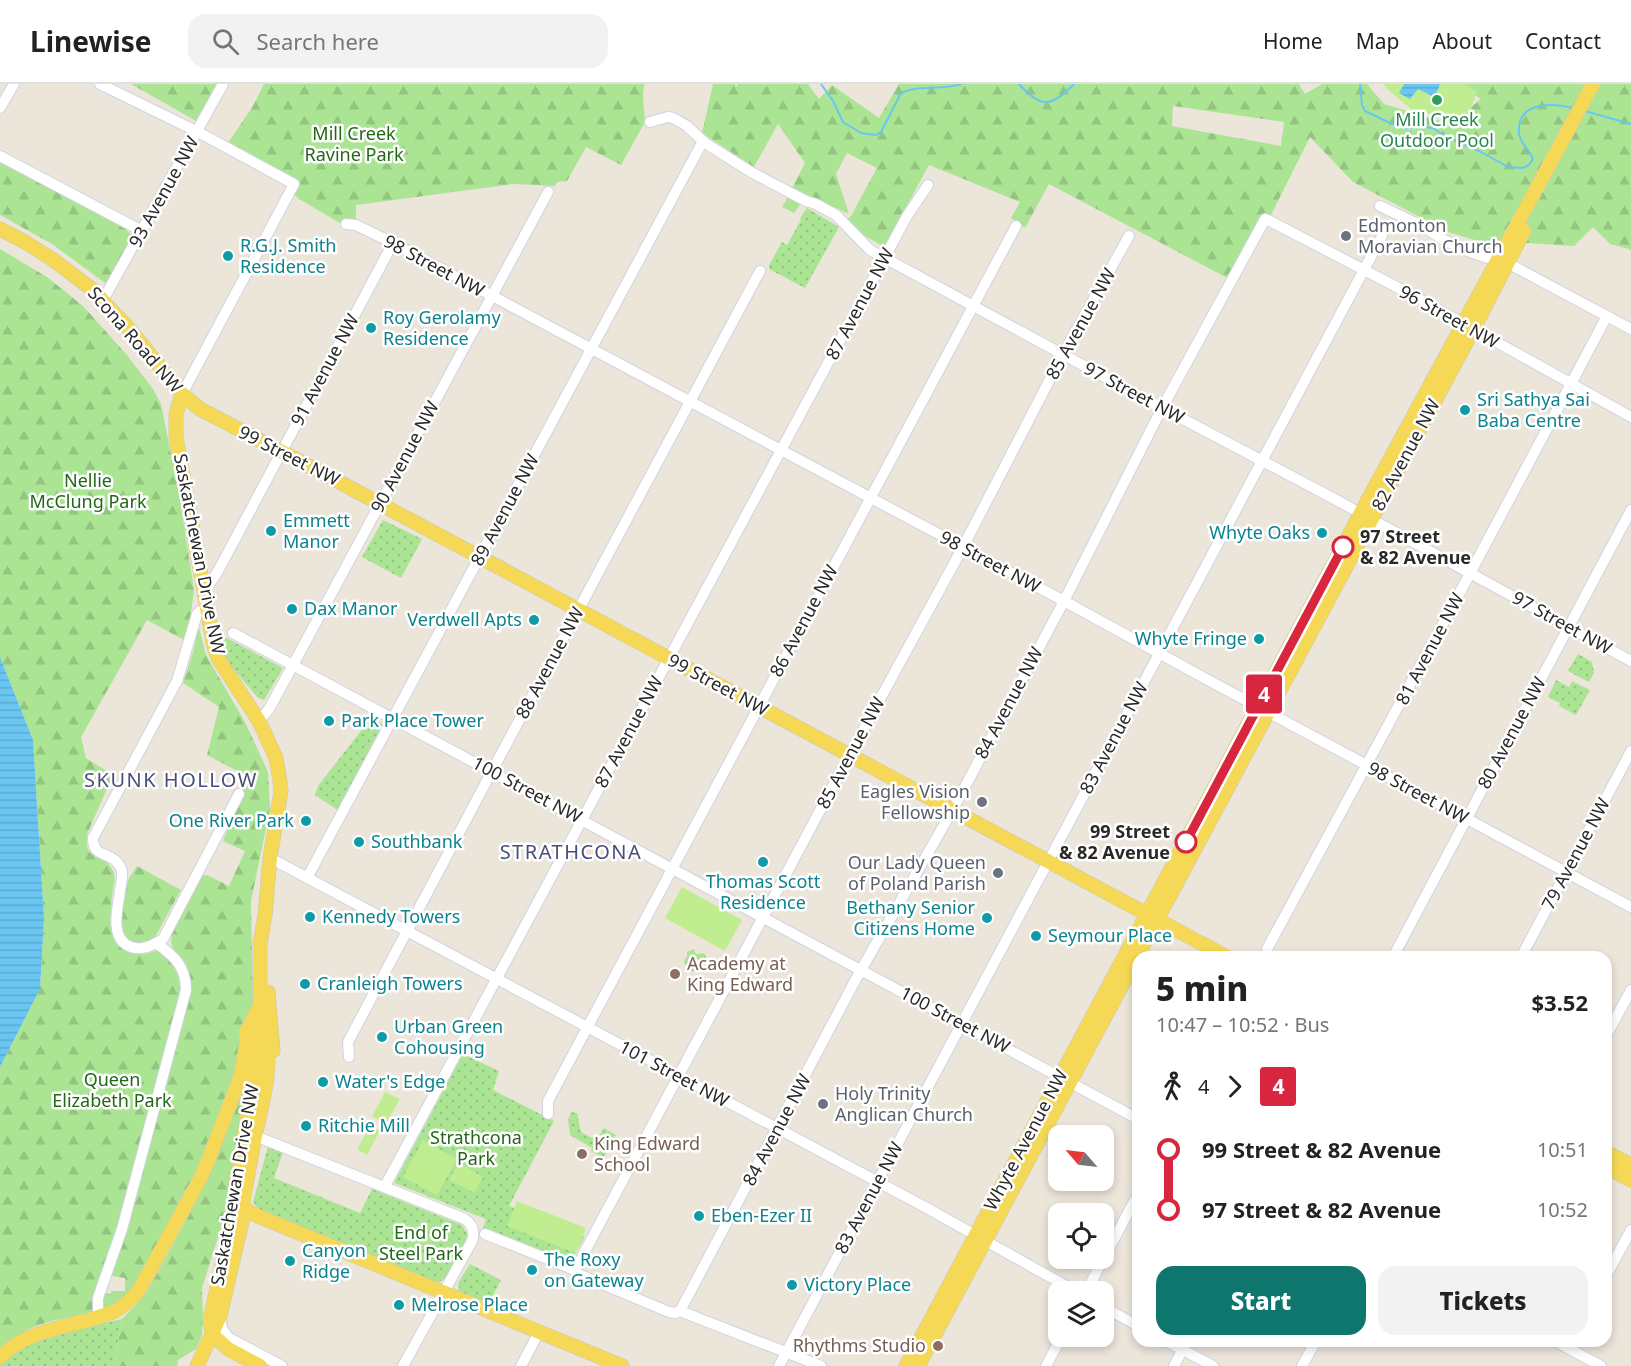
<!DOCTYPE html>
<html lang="en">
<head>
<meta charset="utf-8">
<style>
  body { margin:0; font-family:"Noto Sans",sans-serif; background:#f2f2f2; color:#222; height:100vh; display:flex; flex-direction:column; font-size:22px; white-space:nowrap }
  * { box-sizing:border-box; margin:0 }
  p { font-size:20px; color:#767676 }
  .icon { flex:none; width:33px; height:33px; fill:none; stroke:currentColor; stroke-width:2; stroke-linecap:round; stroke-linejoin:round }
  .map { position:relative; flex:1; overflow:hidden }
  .sheet { position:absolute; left:1132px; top:867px; width:480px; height:396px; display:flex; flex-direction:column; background:#fff; border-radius:18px; box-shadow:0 3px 9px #0003 }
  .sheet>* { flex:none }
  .badge { padding:0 12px; border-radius:4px; font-size:21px; line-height:39px }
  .needle { width:39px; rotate:298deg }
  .buttons { position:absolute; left:1048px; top:1041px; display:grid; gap:12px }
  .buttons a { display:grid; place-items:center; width:66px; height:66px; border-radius:12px; background:#fff; box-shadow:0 3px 9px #0003; font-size:30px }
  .map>.badge { position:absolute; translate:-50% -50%; box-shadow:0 0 0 3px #fff }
  .legs { display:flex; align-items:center; gap:9px; height:66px; padding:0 24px; font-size:20px }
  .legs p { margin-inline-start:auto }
  .overview { display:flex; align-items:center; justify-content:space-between; height:102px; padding:0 24px }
  h1 { font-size:33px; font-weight:800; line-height:45px }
  .button { display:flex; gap:12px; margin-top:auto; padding:12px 24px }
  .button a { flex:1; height:69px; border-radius:18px; background:#0f766e; color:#fff; font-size:24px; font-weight:800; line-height:69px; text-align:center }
  .button a+a { background:#f2f2f2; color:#222 }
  ul { padding:0 24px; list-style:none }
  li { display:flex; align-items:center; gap:21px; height:60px; font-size:22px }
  li i { display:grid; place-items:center; width:9px; height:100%; margin:0 8px; background:currentColor }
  li i::after { content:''; width:15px; height:15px; margin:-8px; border:4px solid; border-radius:50%; background:#fff }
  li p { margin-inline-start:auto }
  li:first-child i { background:linear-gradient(#0000 50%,currentColor 0) }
  li:last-child i { background:linear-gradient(currentColor 50%,#0000 0) }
  header { display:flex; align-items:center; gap:36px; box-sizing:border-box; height:84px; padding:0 30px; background:#fff; border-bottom:2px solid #e0e0e0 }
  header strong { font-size:28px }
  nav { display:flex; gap:33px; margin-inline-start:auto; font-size:21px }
  .search { width:420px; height:54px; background:#f2f2f2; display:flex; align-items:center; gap:15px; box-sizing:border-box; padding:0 21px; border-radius:18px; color:#767676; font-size:22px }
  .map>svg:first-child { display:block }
  .grass { fill:url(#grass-dots) }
  .forest { fill:url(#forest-firs); fill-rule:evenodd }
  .pitch { fill:#c0ed90 }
  .water { fill:url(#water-rules) }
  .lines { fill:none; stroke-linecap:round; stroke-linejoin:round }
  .stream { stroke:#69c6f2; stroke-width:2 }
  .minor-casing { stroke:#d0d2e3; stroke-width:12 }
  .major-casing { stroke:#c7c7c7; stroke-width:15 }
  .minor { stroke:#fff; stroke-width:10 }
  .major { stroke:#f5d956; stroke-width:14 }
  .line-1-casing { stroke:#fff; stroke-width:14 }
  .line-1 { stroke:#d7263d; stroke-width:9 }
  .leisure-dot { fill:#2e9e5b; stroke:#fff; stroke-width:2 }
  .worship-dot { fill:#6b7280; stroke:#fff; stroke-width:2 }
  .culture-dot { fill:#0f9aa8; stroke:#fff; stroke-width:2 }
  .stop-1-dot { fill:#fff; stroke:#d7263d; stroke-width:3 }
  .education-dot { fill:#8d6e63; stroke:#fff; stroke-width:2 }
  .labels { text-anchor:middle; stroke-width:5; stroke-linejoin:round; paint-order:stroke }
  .leisure-label { font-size:18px; fill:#27864d; stroke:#fff }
  .park-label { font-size:18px; fill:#236817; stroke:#fff }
  .street-label { font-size:18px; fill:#292929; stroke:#fff }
  .worship-label { font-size:18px; fill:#5b616d; stroke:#fff; text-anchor:start }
  .culture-label { font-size:18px; fill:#0d838f; stroke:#fff; text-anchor:start }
  .stop-label { font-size:18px; font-weight:bold; fill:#292929; stroke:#fff; text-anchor:start }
  .education-label { font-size:18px; fill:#785e54; stroke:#fff; text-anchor:start }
  .neighbourhood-label { font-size:20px; letter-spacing:1.5px; fill:#484e7b; stroke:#fff }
</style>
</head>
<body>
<header>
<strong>Linewise</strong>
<div class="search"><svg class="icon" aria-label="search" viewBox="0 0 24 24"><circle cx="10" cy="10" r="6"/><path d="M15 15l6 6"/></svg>Search here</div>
<nav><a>Home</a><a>Map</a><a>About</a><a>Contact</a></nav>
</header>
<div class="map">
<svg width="1631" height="1282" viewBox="0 0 1631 1282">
  <defs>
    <pattern id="grass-dots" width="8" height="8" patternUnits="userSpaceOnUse" patternTransform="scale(1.5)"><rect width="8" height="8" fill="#abe594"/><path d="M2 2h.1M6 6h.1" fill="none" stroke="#93c480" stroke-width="1.8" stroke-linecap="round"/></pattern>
    <pattern id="forest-firs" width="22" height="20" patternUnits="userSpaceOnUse" patternTransform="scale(1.5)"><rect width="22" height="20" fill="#abe594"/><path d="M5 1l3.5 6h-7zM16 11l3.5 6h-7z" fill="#93c480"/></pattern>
    <pattern id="water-rules" width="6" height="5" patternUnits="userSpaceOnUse" patternTransform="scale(1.5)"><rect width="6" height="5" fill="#69c6f2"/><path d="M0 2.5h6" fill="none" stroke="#5baad0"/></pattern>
  </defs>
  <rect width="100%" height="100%" fill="#ece5da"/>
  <g class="grass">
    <polygon points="807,124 839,143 805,204 769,185 769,181 782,158 787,161 801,136 800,134"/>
    <polygon points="383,436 422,455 401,494 362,473"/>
    <polygon points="225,553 283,584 264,616 258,614 226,576 222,560"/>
    <polygon points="1578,570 1592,578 1594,589 1589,598 1568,587"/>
    <polygon points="1556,596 1569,603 1572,597 1590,606 1576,631 1559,622 1560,619 1548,613"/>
    <polygon points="371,634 384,641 339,727 315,711 318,702"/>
    <polygon points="694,865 696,870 704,869 706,873 706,878 701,881 699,887 688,888 684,876 687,873 687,868"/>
    <polygon points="463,970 499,987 493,1006 554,1037 509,1122 585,1152 572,1175 566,1177 483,1145 486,1135 394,1099"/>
    <polygon points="571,1028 577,1029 581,1048 592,1054 599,1052 604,1044 616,1051 603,1074 591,1067 592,1064 570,1051 568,1036"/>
    <polygon points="268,1062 283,1068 274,1094 360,1129 372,1105 462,1141 467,1150 466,1157 447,1193 436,1200 261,1127 253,1118"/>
    <polygon points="470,1180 501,1196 489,1219 458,1207 459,1203 458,1199"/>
    <polygon points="122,1235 114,1282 0,1282 0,1278 36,1254"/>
  </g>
  <g class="forest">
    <polygon points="131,0 218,0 196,37"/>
    <polygon points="264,0 644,0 643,13 645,38 621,81 586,63 567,97 557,98 555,102 513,100 356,121 356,135 340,139 299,115 281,98 228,59 253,22"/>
    <path d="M713,0H735L736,3L738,0H808L819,15L832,1L879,34L899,0H1299L1305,10L1322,0H1367L1384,20L1450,40L1481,15L1459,0H1631V167L1629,165L1610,160L1593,143L1574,162L1528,159L1491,161L1448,148L1353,98L1310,53L1271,131L1264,137L1233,197L1049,100L1025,144L1011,134L1020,118L929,81L884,163L843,139L851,132L877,84L847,69L836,90L849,130L792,104L805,79L778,40L754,83L702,49ZM1173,22L1284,38L1281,62L1172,42Z"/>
    <polygon points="0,78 124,144 131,150 131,156 110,194 105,199 52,160 0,131"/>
    <polygon points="789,112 801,119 794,129 782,123"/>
    <path d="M0,165L47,193L83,222L126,270L153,305L161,320L179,410L194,505L191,529L184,556L147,536L81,653L86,674L113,691L88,748C81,780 106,768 113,787C116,793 114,799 113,805C111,828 103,861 133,869C142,872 148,869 156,867C161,865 168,867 174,867L171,858L172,847L201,792L207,791L229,802L245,767L223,757L238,719L241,689L207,671L219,623L183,599L194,565L198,540L206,571L245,638L268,688L270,725L251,817L253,922L237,990L193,1101L135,1205C132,1208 129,1212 125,1215C108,1229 67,1232 45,1239C28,1244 14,1253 0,1263V983L40,905L44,834L33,656L0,573ZM106,1191L125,1194V1207H111V1210L99,1209Z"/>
    <path d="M137,782L181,806L155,853C150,857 143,860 137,859C118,855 122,836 123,822C124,816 124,809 126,803C127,796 133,788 137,782Z"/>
    <polygon points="248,991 235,1081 227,1114 225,1131 202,1204 203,1231 202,1251 196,1265 178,1276 177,1282 114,1282 122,1235 137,1220 148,1206 191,1127 210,1087"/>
  </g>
  <g class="pitch">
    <polygon points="1384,0 1463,0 1477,7 1470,28 1454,35 1412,26 1384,2"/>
    <polygon points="682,803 742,836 725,867 665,834"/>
    <polygon points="385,1008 400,1015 386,1040 372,1032"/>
    <polygon points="370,1042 380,1047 367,1071 357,1065"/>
    <polygon points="423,1056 457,1075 437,1111 403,1093"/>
    <polygon points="459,1079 483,1093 474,1109 449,1096"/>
    <polygon points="517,1117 586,1144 576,1169 507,1142"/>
  </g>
  <g class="water">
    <polygon points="1404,0 1439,0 1440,1 1434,13 1418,5 1410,15 1399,9"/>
    <polygon points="0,573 33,656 44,834 40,905 0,983"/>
  </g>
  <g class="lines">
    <g class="stream">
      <path d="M821,0L833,17L843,38L861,49L876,51L881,48L901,9C918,0 941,7 961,0"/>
      <path d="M1019,0C1042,26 1052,22 1074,0"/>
      <path d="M1360,0L1362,21L1365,27L1388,38L1407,44L1424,43L1433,44L1445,52L1483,69L1508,83L1523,84L1529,81L1533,75C1530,66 1520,59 1519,50C1516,17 1551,19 1573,24"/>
      <polyline points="1585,27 1631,40"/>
    </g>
    <defs>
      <g id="minor">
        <polyline points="100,0 198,48 294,100 182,310"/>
        <polyline points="0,24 14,0"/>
        <polyline points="650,38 668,33 673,34 687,42 705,59 751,88 806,117 816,120 836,131 870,166 1162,324 1327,411 1631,577"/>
        <polyline points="0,72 142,147"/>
        <polyline points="1380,122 1424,143 1442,155 1470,168 1515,183 1631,245"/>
        <polyline points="346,140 356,141 393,159 1064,517 1208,596 1631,823"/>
        <polyline points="103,216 223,0"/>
        <polyline points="205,507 218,487 393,159"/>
        <path d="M208,525L200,527L197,530L177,597L93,754C93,777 115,765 122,787C124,807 103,853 131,863C143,867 153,861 163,855L239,710"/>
        <polyline points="233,549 1138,1035"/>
        <polyline points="259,637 269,625 293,581 548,108"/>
        <polyline points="270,774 925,1123 1077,1208"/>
        <polyline points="307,794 703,57"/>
        <polyline points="1267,865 1466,497 1607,232"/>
        <polyline points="1393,873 1631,426"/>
        <polyline points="1521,873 1631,667"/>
        <polyline points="1606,952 1631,906"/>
        <polyline points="349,973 348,958 492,687 760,187"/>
        <polyline points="548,1030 548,1017 1016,142"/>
        <path d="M255,1052L465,1135C473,1141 475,1148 472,1157L403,1282"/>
        <polyline points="385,1102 907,132 928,101"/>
        <polyline points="485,1150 575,1186 578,1190 669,1228 675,1229 680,1227 821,1282"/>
        <polyline points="1104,1174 1138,1110"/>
        <polyline points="575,1186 849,672 963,463 1063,270 1129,152"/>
        <polyline points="1606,1192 1631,1146"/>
        <polyline points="1086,1208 1104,1174"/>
        <polyline points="1104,1223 1138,1242"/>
        <polyline points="680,1227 857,893 952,727 1064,517 1162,324 1264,137 1265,135 1270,137 1414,212 1631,333"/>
        <path d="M98,1233V1214L122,1145L186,906C186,882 174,872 156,859"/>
        <polyline points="220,1233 222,1245 229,1254 282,1282"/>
        <polyline points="1166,1257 1213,1282"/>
        <polyline points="1555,1257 1601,1282"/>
        <polyline points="521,1282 539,1248"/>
        <polyline points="779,1282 1382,152"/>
        <polyline points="1046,1282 1062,1252"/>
        <polyline points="1174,1282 1187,1257"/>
        <polyline points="1302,1282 1316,1257"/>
      </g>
      <g id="major">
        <polyline points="0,145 25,158 52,175 93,206 131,247 182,310 200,325 330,393 1227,873"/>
        <polyline points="182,310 176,330 176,353 214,563 219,576 259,637 276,674 279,690 281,707 270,774 265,831 260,860 260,952 259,964 227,1157 210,1236 212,1250 217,1255 228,1265 260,1282"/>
        <polyline points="268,908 273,967"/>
        <polyline points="1606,1068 1631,1081"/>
        <polyline points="1606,1083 1631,1096"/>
        <polyline points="245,1125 258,1132 622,1282"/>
        <path d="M0,1273C31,1242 77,1244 115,1227C125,1222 132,1214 139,1206L200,1095L209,1074L240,994L247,957L246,949L258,925"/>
        <path d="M197,1282L220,1232L245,1125L243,1117C247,1095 251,1073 255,1052C260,1029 276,974 263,954"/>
        <polyline points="906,1282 1356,438 1593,0"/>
        <polyline points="918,1282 1473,246 1524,147"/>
      </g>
    </defs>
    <use href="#minor" class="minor-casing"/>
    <use href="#major" class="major-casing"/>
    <use href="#minor" class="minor"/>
    <use href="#major" class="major"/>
  </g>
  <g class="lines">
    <defs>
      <polyline id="line-1" points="1186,758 1343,463"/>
    </defs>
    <use href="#line-1" class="line-1-casing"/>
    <use href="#line-1" class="line-1"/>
  </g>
  <circle class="leisure-dot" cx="1437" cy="16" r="6"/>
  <g class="worship-dot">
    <circle cx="1346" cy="152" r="6"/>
    <circle cx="982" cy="718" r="6"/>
    <circle cx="998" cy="789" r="6"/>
    <circle cx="823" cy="1020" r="6"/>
  </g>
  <g class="culture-dot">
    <circle cx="228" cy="172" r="6"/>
    <circle cx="371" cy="244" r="6"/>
    <circle cx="1465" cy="326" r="6"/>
    <circle cx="271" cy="447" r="6"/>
    <circle cx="1322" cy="449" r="6"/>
    <circle cx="292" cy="525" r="6"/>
    <circle cx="534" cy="536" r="6"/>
    <circle cx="1259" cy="555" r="6"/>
    <circle cx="329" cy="637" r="6"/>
    <circle cx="306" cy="737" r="6"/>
    <circle cx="359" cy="758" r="6"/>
    <circle cx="763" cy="778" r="6"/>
    <circle cx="310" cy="833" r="6"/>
    <circle cx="987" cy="834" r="6"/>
    <circle cx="1036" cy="852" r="6"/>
    <circle cx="305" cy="900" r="6"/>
    <circle cx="382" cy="953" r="6"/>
    <circle cx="323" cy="998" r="6"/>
    <circle cx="306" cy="1042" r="6"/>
    <circle cx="699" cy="1132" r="6"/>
    <circle cx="290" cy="1177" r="6"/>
    <circle cx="532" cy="1186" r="6"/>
    <circle cx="792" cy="1201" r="6"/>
    <circle cx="399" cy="1221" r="6"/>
  </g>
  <g class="stop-1-dot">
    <circle cx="1343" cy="463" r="10"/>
    <circle cx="1186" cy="758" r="10"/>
  </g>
  <g class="education-dot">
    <circle cx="675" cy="890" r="6"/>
    <circle cx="582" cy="1070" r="6"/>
    <circle cx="938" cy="1262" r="6"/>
  </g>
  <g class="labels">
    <g class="leisure-label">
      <text x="1437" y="42">Mill Creek<tspan x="1437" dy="21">Outdoor Pool</tspan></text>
    </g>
    <g class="park-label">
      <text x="354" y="56">Mill Creek<tspan x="354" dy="21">Ravine Park</tspan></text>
      <text x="88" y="403">Nellie<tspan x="88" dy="21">McClung Park</tspan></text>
      <text x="112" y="1002">Queen<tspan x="112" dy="21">Elizabeth Park</tspan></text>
      <text x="476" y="1060">Strathcona<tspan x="476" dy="21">Park</tspan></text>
      <text x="421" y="1155">End of<tspan x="421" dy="21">Steel Park</tspan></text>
    </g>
    <g class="street-label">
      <text transform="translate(164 108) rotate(-61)" y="6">93 Avenue NW</text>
      <text transform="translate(434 182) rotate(28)" y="6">98 Street NW</text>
      <text transform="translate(860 220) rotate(-62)" y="6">87 Avenue NW</text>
      <text transform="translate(1449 233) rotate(29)" y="6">96 Street NW</text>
      <text transform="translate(1081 240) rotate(-61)" y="6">85 Avenue NW</text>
      <text transform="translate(135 256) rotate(49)" y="6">Scona Road NW</text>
      <text transform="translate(325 286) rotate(-62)" y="6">91 Avenue NW</text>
      <text transform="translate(1134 309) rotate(28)" y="6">97 Street NW</text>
      <text transform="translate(1406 371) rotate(-62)" y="6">82 Avenue NW</text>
      <text transform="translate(289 372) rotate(27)" y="6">99 Street NW</text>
      <text transform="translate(405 373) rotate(-62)" y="6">90 Avenue NW</text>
      <text transform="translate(505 426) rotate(-62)" y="6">89 Avenue NW</text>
      <text transform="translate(199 470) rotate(79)" y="6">Saskatchewan Drive NW</text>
      <text transform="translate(990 478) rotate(28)" y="6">98 Street NW</text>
      <text transform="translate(804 537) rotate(-62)" y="6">86 Avenue NW</text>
      <text transform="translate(1562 539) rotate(29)" y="6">97 Street NW</text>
      <text transform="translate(1430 565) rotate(-62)" y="6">81 Avenue NW</text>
      <text transform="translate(550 579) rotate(-62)" y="6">88 Avenue NW</text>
      <text transform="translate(718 601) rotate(28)" y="6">99 Street NW</text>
      <text transform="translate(1009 619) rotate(-62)" y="6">84 Avenue NW</text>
      <text transform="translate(629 648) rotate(-62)" y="6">87 Avenue NW</text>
      <text transform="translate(1512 649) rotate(-62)" y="6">80 Avenue NW</text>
      <text transform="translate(1114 654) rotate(-62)" y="6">83 Avenue NW</text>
      <text transform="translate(851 669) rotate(-62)" y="6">85 Avenue NW</text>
      <text transform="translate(527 706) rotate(28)" y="6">100 Street NW</text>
      <text transform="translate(1418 709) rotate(28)" y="6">98 Street NW</text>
      <text transform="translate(1576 770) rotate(-62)" y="6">79 Avenue NW</text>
      <text transform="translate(955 936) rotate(28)" y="6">100 Street NW</text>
      <text transform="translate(674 990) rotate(28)" y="6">101 Street NW</text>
      <text transform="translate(777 1046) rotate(-62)" y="6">84 Avenue NW</text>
      <text transform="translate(1026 1056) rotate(-62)" y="6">Whyte Avenue NW</text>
      <text transform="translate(235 1101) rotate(-80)" y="6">Saskatchewan Drive NW</text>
      <text transform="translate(869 1114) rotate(-62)" y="6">83 Avenue NW</text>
    </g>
    <g class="worship-label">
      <text x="1358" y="148">Edmonton<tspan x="1358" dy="21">Moravian Church</tspan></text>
      <text x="970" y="714" text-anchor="end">Eagles Vision<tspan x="970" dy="21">Fellowship</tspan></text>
      <text x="986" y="785" text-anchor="end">Our Lady Queen<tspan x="986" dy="21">of Poland Parish</tspan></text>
      <text x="835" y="1016">Holy Trinity<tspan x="835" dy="21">Anglican Church</tspan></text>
    </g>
    <g class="culture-label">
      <text x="240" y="168">R.G.J. Smith<tspan x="240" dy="21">Residence</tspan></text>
      <text x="383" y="240">Roy Gerolamy<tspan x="383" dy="21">Residence</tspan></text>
      <text x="1477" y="322">Sri Sathya Sai<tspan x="1477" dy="21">Baba Centre</tspan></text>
      <text x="283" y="443">Emmett<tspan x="283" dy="21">Manor</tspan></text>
      <text x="1310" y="455" text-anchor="end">Whyte Oaks</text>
      <text x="304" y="531">Dax Manor</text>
      <text x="522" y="542" text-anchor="end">Verdwell Apts</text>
      <text x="1247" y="561" text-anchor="end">Whyte Fringe</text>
      <text x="341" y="643">Park Place Tower</text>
      <text x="294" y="743" text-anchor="end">One River Park</text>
      <text x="371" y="764">Southbank</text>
      <text x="763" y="804" text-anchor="middle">Thomas Scott<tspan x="763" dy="21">Residence</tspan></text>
      <text x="975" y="830" text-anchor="end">Bethany Senior<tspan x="975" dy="21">Citizens Home</tspan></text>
      <text x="322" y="839">Kennedy Towers</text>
      <text x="1048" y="858">Seymour Place</text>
      <text x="317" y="906">Cranleigh Towers</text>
      <text x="394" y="949">Urban Green<tspan x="394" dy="21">Cohousing</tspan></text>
      <text x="335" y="1004">Water's Edge</text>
      <text x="318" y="1048">Ritchie Mill</text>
      <text x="711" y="1138">Eben-Ezer II</text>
      <text x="302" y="1173">Canyon<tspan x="302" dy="21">Ridge</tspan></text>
      <text x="544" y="1182">The Roxy<tspan x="544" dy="21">on Gateway</tspan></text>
      <text x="804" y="1207">Victory Place</text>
      <text x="411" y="1227">Melrose Place</text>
    </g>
    <g class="stop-label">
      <text x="1360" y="459">97 Street<tspan x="1360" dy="21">&amp; 82 Avenue</tspan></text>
      <text x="1170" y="754" text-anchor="end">99 Street<tspan x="1170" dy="21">&amp; 82 Avenue</tspan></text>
    </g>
    <g class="education-label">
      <text x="687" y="886">Academy at<tspan x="687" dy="21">King Edward</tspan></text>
      <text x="594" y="1066">King Edward<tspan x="594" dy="21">School</tspan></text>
      <text x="926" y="1268" text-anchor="end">Rhythms Studio</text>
    </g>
    <g class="neighbourhood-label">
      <text x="171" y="703">SKUNK HOLLOW</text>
      <text x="571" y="775">STRATHCONA</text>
    </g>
  </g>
</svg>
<div class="buttons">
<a><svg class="needle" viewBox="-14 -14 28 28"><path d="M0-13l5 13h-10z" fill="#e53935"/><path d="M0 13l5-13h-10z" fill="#767676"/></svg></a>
<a><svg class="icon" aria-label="locate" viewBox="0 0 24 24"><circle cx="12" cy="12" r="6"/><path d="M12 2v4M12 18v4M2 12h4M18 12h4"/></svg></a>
<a><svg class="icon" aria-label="layers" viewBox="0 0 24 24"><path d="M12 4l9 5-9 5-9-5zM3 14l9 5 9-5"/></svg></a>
</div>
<b class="badge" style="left:1264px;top:610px;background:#d7263d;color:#fff">4</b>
<section class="sheet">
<div class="overview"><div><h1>5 min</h1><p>10:47 – 10:52 · Bus</p></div><b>$3.52</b></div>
<div class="legs"><svg class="icon" aria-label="walk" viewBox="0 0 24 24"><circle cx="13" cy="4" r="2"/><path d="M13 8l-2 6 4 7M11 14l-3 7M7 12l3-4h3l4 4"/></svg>4<svg class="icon" aria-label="forward" viewBox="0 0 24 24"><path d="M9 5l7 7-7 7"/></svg><b class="badge" style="background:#d7263d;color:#fff">4</b></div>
<ul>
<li><i style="color:#d7263d"></i><b>99 Street &amp; 82 Avenue</b><p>10:51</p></li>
<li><i style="color:#d7263d"></i><b>97 Street &amp; 82 Avenue</b><p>10:52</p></li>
</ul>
<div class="button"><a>Start</a><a>Tickets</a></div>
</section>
</div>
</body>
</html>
